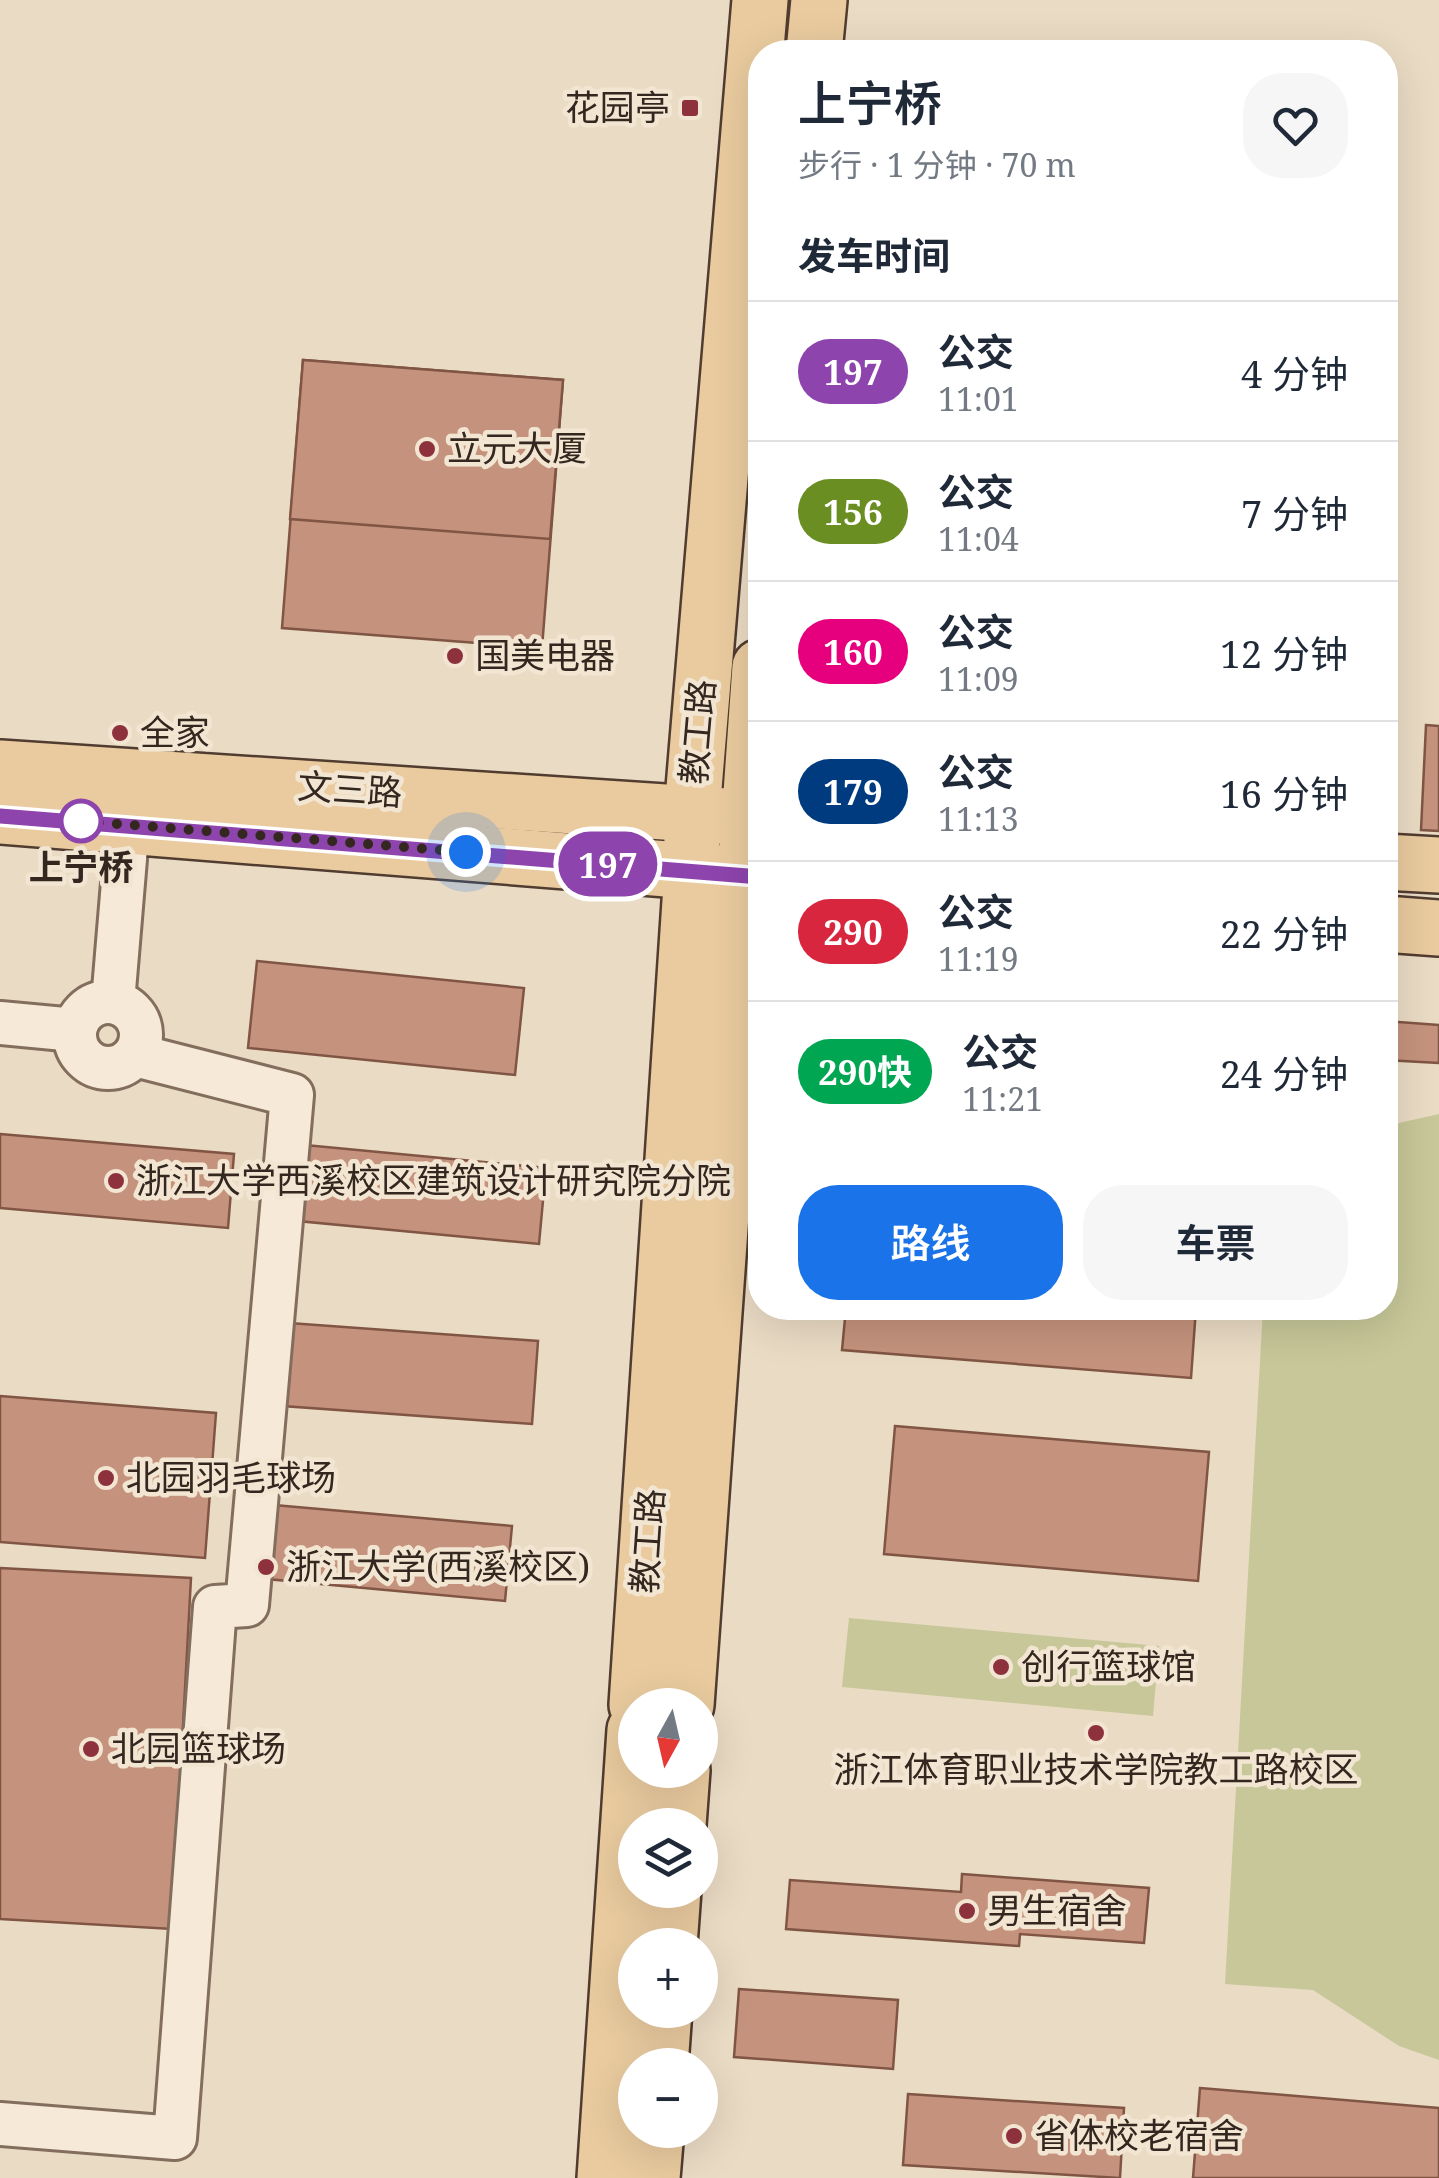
<!DOCTYPE html>
<html lang="zh">
<head>
<meta charset="utf-8">
<style>
  body { margin:0; font-family:"Noto Serif","Noto Sans SC",serif; background:#f6f6f7; color:#1f2937; height:100vh; display:flex; flex-direction:column; font-size:38px; white-space:nowrap }
  * { box-sizing:border-box; margin:0 }
  p { font-size:32px; color:#747a83 }
  .icon { flex:none; width:55px; height:55px; fill:none; stroke:currentColor; stroke-width:2; stroke-linecap:round; stroke-linejoin:round }
  .map { position:relative; flex:1; overflow:hidden }
  .sheet { position:absolute; left:748px; top:40px; width:650px; height:1280px; display:flex; flex-direction:column; background:#fff; border-radius:40px; box-shadow:0 10px 40px #0002 }
  .sheet>* { flex:none }
  .badge { padding:0 20px; border-radius:32px; font-size:35px; line-height:65px }
  .needle { width:65px; rotate:188deg }
  .tools { position:absolute; left:618px; top:1688px; display:grid; gap:20px }
  .tools a { display:grid; place-items:center; width:100px; height:100px; border-radius:50%; background:#fff; box-shadow:0 10px 40px #0002; font-size:50px }
  .you { position:absolute; width:50px; height:50px; margin:-25px; border:8px solid #fff; border-radius:50%; background:#1a73e8; box-shadow:0 0 0 15px #1a73e833 }
  .map>.badge { position:absolute; translate:-50% -50%; box-shadow:0 0 0 5px #fff }
  h2 { padding:0 50px; font-size:38px; line-height:90px }
  .round { display:grid; place-items:center; flex:none; width:105px; height:105px; border-radius:40px; background:#f6f6f7 }
  .headline { display:flex; align-items:center; justify-content:space-between; height:170px; padding:0 50px }
  h1 { font-size:48px; font-weight:600; line-height:75px }
  .action { display:flex; gap:20px; margin-top:auto; padding:20px 50px }
  .action a { flex:1; height:115px; border-radius:40px; background:#1a73e8; color:#fff; font-size:40px; font-weight:600; line-height:115px; text-align:center }
  .action a+a { background:#f6f6f7; color:#1f2937 }
  ul { padding:0; list-style:none }
  li { display:flex; align-items:center; gap:30px; height:140px; padding:0 50px; border-top:2px solid #e0e1e3 }
  li div { flex:1 }
  li b { display:block; font-size:38px }
  li em { font-style:normal }
  li .badge { min-width:110px; font-weight:700; text-align:center }
  .map>svg:first-child { display:block }
  .green { fill:#c7c799 }
  .building { fill:#c5937d; stroke:#805544; stroke-width:2.5 }
  .lines { fill:none; stroke-linecap:round; stroke-linejoin:round }
  .minor-casing { stroke:#836d5c; stroke-width:48 }
  .major-casing { stroke:#513c30; stroke-width:60 }
  .minor { stroke:#f6e9d7; stroke-width:42 }
  .major { stroke:#eacb9f; stroke-width:55 }
  .line-casing { stroke:#fff; stroke-width:22 }
  .line { stroke:#8e44ad; stroke-width:15 }
  .walk { stroke:#34271f; stroke-width:10; stroke-dasharray:0 18 }
  .poi-dot { fill:#8d323c; stroke:#f2e6d3; stroke-width:4 }
  .stop-dot { fill:#fff; stroke:#8e44ad; stroke-width:5 }
  .labels { text-anchor:middle; stroke-width:9; stroke-linejoin:round; paint-order:stroke }
  .poi-label { font-size:35px; fill:#34271f; stroke:#f2e6d3; text-anchor:start }
  .street-label { font-size:35px; fill:#34271f; stroke:#f2e6d3 }
  .stop-label { font-size:35px; font-weight:bold; fill:#34271f; stroke:#f2e6d3 }
</style>
</head>
<body>
<div class="map">
<svg width="1439" height="2178" viewBox="0 0 1439 2178">
  <rect width="100%" height="100%" fill="#eadbc4"/>
  <g class="green">
    <polygon points="1439,1114 1439,2060 1399,2046 1313,1990 1225,1984 1263,1308 1385,1308 1385,1131 1399,1123"/>
    <polygon points="849,1618 1159,1646 1153,1716 842,1687"/>
  </g>
  <g class="building">
    <polygon points="303,360 563,380 542,648 282,628"/>
    <polygon points="303,360 563,380 550,539 290,519"/>
    <polygon points="1426,725 1439,726 1439,831 1421,830"/>
    <polygon points="257,961 524,988 515,1075 248,1048"/>
    <polygon points="1385,1021 1439,1025 1439,1063 1385,1060"/>
    <polygon points="0,1134 234,1154 228,1228 0,1208"/>
    <polygon points="305,1145 546,1168 539,1244 298,1221"/>
    <polygon points="846,1308 1196,1308 1191,1378 842,1350"/>
    <polygon points="289,1323 538,1341 532,1424 283,1406"/>
    <polygon points="0,1396 216,1413 205,1558 0,1542"/>
    <polygon points="895,1426 1209,1452 1198,1581 884,1554"/>
    <polygon points="274,1505 512,1526 505,1601 267,1579"/>
    <polygon points="0,1568 191,1578 172,1929 0,1919"/>
    <polygon points="962,1874 1149,1888 1144,1943 1020,1934 1019,1946 786,1929 790,1880 961,1892"/>
    <polygon points="739,1989 898,2000 893,2069 734,2057"/>
    <polygon points="1200,2088 1439,2108 1439,2178 1193,2178"/>
    <polygon points="908,2094 1124,2108 1120,2178 903,2165"/>
  </g>
  <g class="lines">
    <defs>
      <g id="minor">
        <circle cx="108" cy="1035" r="33"/>
        <polyline points="113,1002 128,823"/>
        <polyline points="0,1023 75,1030"/>
        <polyline points="0,2124 175,2138 215,1607 247,1605 292,1095 135,1055"/>
      </g>
      <g id="major">
        <polyline points="814,52 819,0"/>
        <polyline points="0,768 725,816"/>
        <polyline points="0,816 730,874"/>
        <polyline points="1385,862 1439,865"/>
        <polyline points="1385,924 1439,928"/>
        <polyline points="637,1705 692,871 692,812 760,0"/>
        <polyline points="686,1705 760,667"/>
        <polyline points="678,1825 682,1770"/>
        <polyline points="669,1945 673,1890"/>
        <polyline points="660,2065 664,2010"/>
        <polyline points="605,2178 635,1730"/>
        <polyline points="652,2178 656,2130"/>
      </g>
    </defs>
    <use href="#minor" class="minor-casing"/>
    <use href="#major" class="major-casing"/>
    <use href="#minor" class="minor"/>
    <use href="#major" class="major"/>
  </g>
  <g class="lines">
    <defs>
      <polyline id="line" points="0,816 760,877"/>
    </defs>
    <use href="#line" class="line-casing"/>
    <use href="#line" class="line"/>
    <polyline class="walk" points="81,821 466,852"/>
  </g>
  <g class="poi-dot">
    <rect x="680" y="98" width="20" height="20" rx="5"/>
    <circle cx="427" cy="449" r="10"/>
    <circle cx="455" cy="656" r="10"/>
    <circle cx="120" cy="733" r="10"/>
    <circle cx="116" cy="1181" r="10"/>
    <circle cx="106" cy="1478" r="10"/>
    <circle cx="266" cy="1567" r="10"/>
    <circle cx="1001" cy="1667" r="10"/>
    <circle cx="1096" cy="1733" r="10"/>
    <circle cx="91" cy="1749" r="10"/>
    <circle cx="967" cy="1911" r="10"/>
    <circle cx="1014" cy="2136" r="10"/>
  </g>
  <circle class="stop-dot" cx="81" cy="821" r="20"/>
  <g class="labels">
    <g class="poi-label">
      <text x="670" y="120" text-anchor="end">花园亭</text>
      <text x="447" y="461">立元大厦</text>
      <text x="475" y="668">国美电器</text>
      <text x="140" y="745">全家</text>
      <text x="136" y="1193">浙江大学西溪校区建筑设计研究院分院</text>
      <text x="126" y="1490">北园羽毛球场</text>
      <text x="286" y="1579">浙江大学(西溪校区)</text>
      <text x="1021" y="1679">创行篮球馆</text>
      <text x="111" y="1761">北园篮球场</text>
      <text x="1096" y="1782" text-anchor="middle">浙江体育职业技术学院教工路校区</text>
      <text x="987" y="1923">男生宿舍</text>
      <text x="1034" y="2148">省体校老宿舍</text>
    </g>
    <g class="street-label">
      <text transform="translate(698 732) rotate(-85)" y="12">教工路</text>
      <text transform="translate(350 790) rotate(4)" y="12">文三路</text>
      <text transform="translate(648 1541) rotate(-86)" y="12">教工路</text>
    </g>
    <g class="stop-label">
      <text x="81" y="880">上宁桥</text>
    </g>
  </g>
</svg>
<div class="tools">
<a><svg class="needle" viewBox="-14 -14 28 28"><path d="M0-13l5 13h-10z" fill="#e53935"/><path d="M0 13l5-13h-10z" fill="#747a83"/></svg></a>
<a><svg class="icon" aria-label="layers" viewBox="0 0 24 24"><path d="M12 4l9 5-9 5-9-5zM3 14l9 5 9-5"/></svg></a>
<a>+</a>
<a>−</a>
</div>
<div class="you" style="left:466px;top:852px"></div>
<b class="badge" style="left:608px;top:864px;background:#8e44ad;color:#fff">197</b>
<section class="sheet">
<div class="headline"><div><h1>上宁桥</h1><p>步行 · 1 分钟 · 70 m</p></div><a class="round"><svg class="icon" aria-label="heart" viewBox="0 0 24 24"><path d="M12 20l-8-8c-3-5 5-10 8-4 3-6 11-1 8 4z"/></svg></a></div>
<h2>发车时间</h2>
<ul>
<li><span class="badge" style="background:#8e44ad;color:#fff">197</span><div><b>公交</b><p>11:01</p></div><em>4 分钟</em></li>
<li><span class="badge" style="background:#6b8e23;color:#fff">156</span><div><b>公交</b><p>11:04</p></div><em>7 分钟</em></li>
<li><span class="badge" style="background:#e6007e;color:#fff">160</span><div><b>公交</b><p>11:09</p></div><em>12 分钟</em></li>
<li><span class="badge" style="background:#003b80;color:#fff">179</span><div><b>公交</b><p>11:13</p></div><em>16 分钟</em></li>
<li><span class="badge" style="background:#d7263d;color:#fff">290</span><div><b>公交</b><p>11:19</p></div><em>22 分钟</em></li>
<li><span class="badge" style="background:#00a651;color:#fff">290快</span><div><b>公交</b><p>11:21</p></div><em>24 分钟</em></li>
</ul>
<div class="action"><a>路线</a><a>车票</a></div>
</section>
</div>
</body>
</html>
